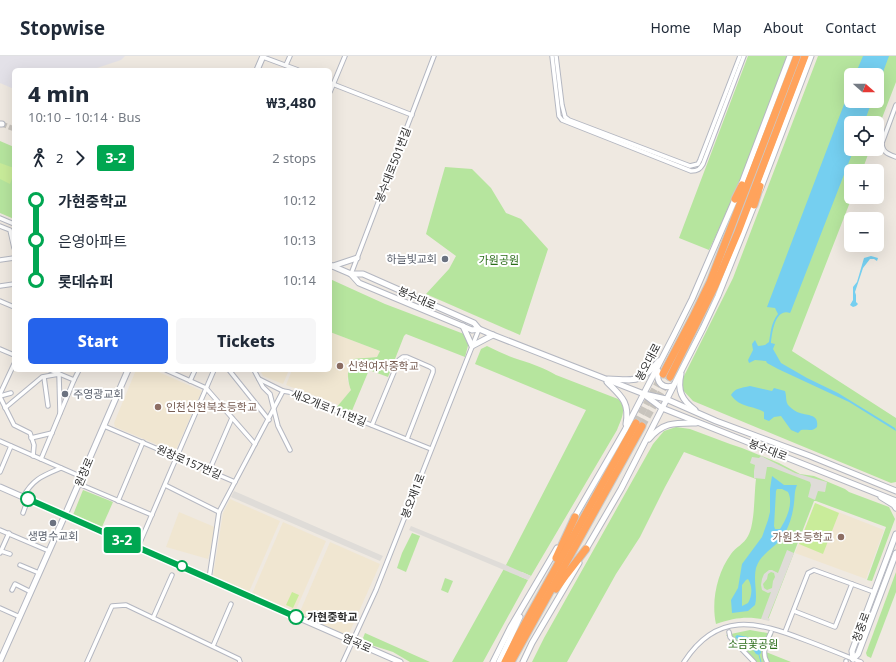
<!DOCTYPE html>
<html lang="en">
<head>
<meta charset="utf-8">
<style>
  body { margin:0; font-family:"Noto Sans","Noto Sans KR",sans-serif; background:#f6f6f7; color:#1f2937; height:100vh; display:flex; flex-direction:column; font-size:15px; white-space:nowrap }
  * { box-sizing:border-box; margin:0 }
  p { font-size:13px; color:#747a83 }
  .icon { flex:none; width:22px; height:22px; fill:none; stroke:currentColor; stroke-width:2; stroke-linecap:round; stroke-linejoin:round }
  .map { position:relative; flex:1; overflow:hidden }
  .sheet { position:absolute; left:12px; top:12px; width:320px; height:304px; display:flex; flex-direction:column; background:#fff; border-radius:6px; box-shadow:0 4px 16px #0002 }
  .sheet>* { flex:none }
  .badge { padding:0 8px; border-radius:3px; font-size:14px; line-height:26px }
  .needle { width:26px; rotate:111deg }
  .controls { position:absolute; left:844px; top:12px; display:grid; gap:8px }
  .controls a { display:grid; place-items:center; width:40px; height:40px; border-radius:6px; background:#fff; box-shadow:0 4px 16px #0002; font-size:20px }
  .map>.badge { position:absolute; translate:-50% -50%; box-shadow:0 0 0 2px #fff }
  .legs { display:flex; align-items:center; gap:6px; height:44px; padding:0 16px; font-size:13px }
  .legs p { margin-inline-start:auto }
  .overview { display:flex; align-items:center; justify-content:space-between; height:68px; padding:0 16px }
  h1 { font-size:22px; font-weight:800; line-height:30px }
  .action { display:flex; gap:8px; margin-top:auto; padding:8px 16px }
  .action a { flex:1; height:46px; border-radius:6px; background:#2563eb; color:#fff; font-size:16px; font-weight:800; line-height:46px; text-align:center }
  .action a+a { background:#f6f6f7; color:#1f2937 }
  ul { padding:0 16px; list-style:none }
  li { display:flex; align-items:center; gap:14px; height:40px; font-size:15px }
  li i { display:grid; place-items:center; width:6px; height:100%; margin:0 5px; background:currentColor }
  li i::after { content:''; width:10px; height:10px; margin:-5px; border:3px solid; border-radius:50%; background:#fff }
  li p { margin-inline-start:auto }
  li:first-child i { background:linear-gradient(#0000 50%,currentColor 0) }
  li:last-child i { background:linear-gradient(currentColor 50%,#0000 0) }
  header { display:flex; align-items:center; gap:24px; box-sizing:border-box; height:56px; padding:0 20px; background:#fff; border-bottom:1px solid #e0e1e3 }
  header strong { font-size:19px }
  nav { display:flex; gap:22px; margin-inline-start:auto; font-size:14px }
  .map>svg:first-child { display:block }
  .industrial { fill:#e3e1e8 }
  .education { fill:#f0e6d1 }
  .green { fill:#b6e59e; fill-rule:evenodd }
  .pitch { fill:#c9ec9a }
  .plaza { fill:#dfdcd8; fill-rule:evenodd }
  .water { fill:#75cff0; fill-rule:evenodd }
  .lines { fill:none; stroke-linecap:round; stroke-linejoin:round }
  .stream { stroke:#75cff0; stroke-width:1 }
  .secondary-tunnel { stroke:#c8c4bd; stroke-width:5; stroke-dasharray:5 2.5; stroke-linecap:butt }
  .highway-tunnel { stroke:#c8c4bd; stroke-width:7; stroke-dasharray:7 3.5; stroke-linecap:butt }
  .street-casing { stroke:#b4b7c1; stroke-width:5.5 }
  .secondary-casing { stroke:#b4b7c1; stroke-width:7 }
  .highway-casing { stroke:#c9c9c9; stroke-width:9 }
  .street { stroke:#fff; stroke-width:3.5 }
  .secondary { stroke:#fff; stroke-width:5 }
  .highway { stroke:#ffa35c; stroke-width:7 }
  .line-1-casing { stroke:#fff; stroke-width:9 }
  .line-1 { stroke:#00a651; stroke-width:6 }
  .worship-dot { fill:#6b7280; stroke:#fff; stroke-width:1.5 }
  .education-dot { fill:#8d6e63; stroke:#fff; stroke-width:1.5 }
  .stop-1-dot { fill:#fff; stroke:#00a651; stroke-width:2 }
  .labels { text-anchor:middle; stroke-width:4; stroke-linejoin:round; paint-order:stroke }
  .street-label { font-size:11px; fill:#2e2e2e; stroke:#fff }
  .worship-label { font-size:11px; fill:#5b616d; stroke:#fff; text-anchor:end }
  .park-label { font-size:11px; fill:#2c6e1b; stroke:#fff }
  .education-label { font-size:11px; fill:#785e54; stroke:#fff; text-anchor:start }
  .stop-label { font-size:11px; font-weight:bold; fill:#2e2e2e; stroke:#fff; text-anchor:start }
</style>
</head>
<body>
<header>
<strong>Stopwise</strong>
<nav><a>Home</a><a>Map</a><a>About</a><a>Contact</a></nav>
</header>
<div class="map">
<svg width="896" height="606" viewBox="0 0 896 606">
  <rect width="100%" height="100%" fill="#efe9e1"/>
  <polygon class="industrial" points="0,0 125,0 121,4 91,14 14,14 14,33 0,27"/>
  <g class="education">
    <polygon points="330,276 380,295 377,301 355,303 347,323 351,334 339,349 286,329 292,314 330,314"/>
    <polygon points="136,314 154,314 202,335 175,396 115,371 114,367"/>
    <polygon points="260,314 289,314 283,328 263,320"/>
    <polygon points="230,443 280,465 249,536 213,520 223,457"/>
    <polygon points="815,447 884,474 866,523 795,497"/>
    <polygon points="179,456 217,472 208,503 166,491"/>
    <polygon points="283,466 326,485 295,556 252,538"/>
    <polygon points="330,486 380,508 348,580 299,558"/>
  </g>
  <g class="green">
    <path d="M748,0H788C762,64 740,132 709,194L679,182Z"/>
    <path d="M818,0H896V26L877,75V67H851V93H870L862,115H851L852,141L792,295L896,362V426L891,427L693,345L679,330L733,222ZM851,19H877V45H851Z"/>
    <polygon points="0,85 14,91 14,163 0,157"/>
    <polygon points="445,111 472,113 491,132 506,157 521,163 548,193 520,279 426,238 449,213 456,200 426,178"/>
    <path d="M330,223L385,248L464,278L469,286L465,301L406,278L404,280L388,321L369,314L351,357L336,352L351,334C348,327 345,308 354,303C357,302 372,302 377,301L380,295L330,276Z"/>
    <path d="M487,290C498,295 509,301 520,304C533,308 544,312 556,319L618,343C628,351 621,364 617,374L531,520L522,516L519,520L528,524L483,606H452L506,509L586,354L475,308L481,293Z"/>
    <path d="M676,371L690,373L730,388L742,392L779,407L800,418L814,420L845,433L849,436L889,451L895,463L872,525L867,524L886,471L816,445H814L768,564C748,560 736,561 716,568C711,545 717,517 731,498C736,491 744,488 748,480C755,468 754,438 756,423L684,396L665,431L640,481L616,518L567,606H532L544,582L653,388L664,375Z"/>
    <polygon points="83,434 113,446 102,471 73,459"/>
    <polygon points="412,477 420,480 406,516 397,512 402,497"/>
    <polygon points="896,516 896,536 871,602 867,600 866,597"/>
    <polygon points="445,522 453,525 448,537 441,534"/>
    <polygon points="750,574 773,578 766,596 791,606 751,606 726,579"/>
    <polygon points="365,577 430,606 410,606 393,596 365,587 363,582"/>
  </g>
  <g class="pitch">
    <polygon points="0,107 14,112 14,117 10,128 0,123"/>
    <polygon points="815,447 839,457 823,498 799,488"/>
    <polygon points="292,536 299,539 293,552 286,549"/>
  </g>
  <g class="plaza">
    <polygon points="761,400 795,417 827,426 825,436 818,435 815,444 808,441 811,429 810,426 771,411 767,411 765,423 754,422 754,415 755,409 750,407 752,401 759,402"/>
    <polygon points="234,435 383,500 380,505 231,441"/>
    <polygon points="411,470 506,509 531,520 528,524 504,514 409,474"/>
    <path d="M787,494L794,497L768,562L770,563L769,565L761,563L771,536L768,537L762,534L761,529L762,523L764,518L769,514H772L778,517ZM771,516L774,517L775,521L773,525L772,532L767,534L764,532L763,528L767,523L768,518Z"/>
  </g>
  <g class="water">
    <polygon points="863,0 889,0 877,32 877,19 855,19"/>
    <path d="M851,30V45H872L864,67H851V93H854L791,255L790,257C775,252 772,277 771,287L775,288L773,293L781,307L807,322L838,337L895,372L896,375L849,346L778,313L767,307L766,305L755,304L749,307L748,304L753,294L752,288L755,284L758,290L765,289L769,286C771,275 771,267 778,258L775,252L767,251Z"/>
    <polygon points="871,200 878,202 877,205 874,203 870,203 863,212 855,236 856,239 856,246 858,248 856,250 853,251 850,249 853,244 853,231 857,226 864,202"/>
    <path d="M750,330L772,335L774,332L785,335C787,341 785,346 789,350C792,353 796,356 800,357C809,360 819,358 817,371C812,376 808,373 801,374L798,377L791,374L781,360L774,361L769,365L764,363V356C752,349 740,352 731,339C735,332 741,332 750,330Z"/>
    <path d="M772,420L784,429H797C794,436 795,441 794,447C793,457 790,468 785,477C778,491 761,496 756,512C753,525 758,538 755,549L748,555L732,557L731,544L738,532L742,508L762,481L768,464L770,456V433ZM777,433H782L788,436C794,447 786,464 780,473H775L774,470L776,435ZM748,523C753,531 752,540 748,547L742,550V529L746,524Z"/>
    <path d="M737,579L748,581L756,585L760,588L761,597L759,599L756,598C750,587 742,589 735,581Z"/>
  </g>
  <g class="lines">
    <polyline class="stream" points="759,599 761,606"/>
    <polyline class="secondary-tunnel" points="2,68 14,73"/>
    <g class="highway-tunnel">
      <polyline points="636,367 663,318"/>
      <polyline points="642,370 670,321"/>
    </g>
    <defs>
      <g id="street">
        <path d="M552,0L559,60L562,64L691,115C698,115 700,113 703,108L744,0"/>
        <polyline points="556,0 562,49 565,61 569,64 690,110 698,108 700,104 740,0"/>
        <polyline points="263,1 298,14"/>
        <polyline points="286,9 290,0"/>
        <polyline points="330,27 412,59"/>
        <polyline points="330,36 345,0"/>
        <path d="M896,49L882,87C882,96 888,98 896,101"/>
        <polyline points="0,162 14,168"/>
        <polyline points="0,170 10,174 14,192"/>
        <polyline points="0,204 14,202"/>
        <polyline points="351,218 434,0"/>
        <polyline points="0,230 14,228"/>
        <polyline points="0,245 14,251"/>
        <polyline points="0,293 14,299"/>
        <polyline points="50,314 74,324"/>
        <polyline points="166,314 206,332 255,388"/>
        <polyline points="229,314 269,364"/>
        <polyline points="254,314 263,331 270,338 278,370 290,394"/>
        <polyline points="44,321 48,350"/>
        <polyline points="259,323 283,335 289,336 431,393"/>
        <polyline points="190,325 195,314"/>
        <polyline points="0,338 14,308"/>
        <polyline points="0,340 11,337"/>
        <polyline points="0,341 14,369 30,377 34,389 33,400"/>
        <polyline points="5,352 42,321 59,318 60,357"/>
        <polyline points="372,369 399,304 403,301 407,301 430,311 433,313 433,316 407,383"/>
        <polyline points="104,370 235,426"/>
        <polyline points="31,382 52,377"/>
        <polyline points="0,385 82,421"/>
        <polyline points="41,403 74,324 79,314"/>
        <polyline points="209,415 232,362"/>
        <polyline points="0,416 11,390"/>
        <polyline points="79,428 152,459"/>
        <polyline points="165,429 219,456"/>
        <path d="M23,441C33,423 42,420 61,412"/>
        <polyline points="118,445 143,386"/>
        <polyline points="23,457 28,443"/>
        <polyline points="0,474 49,495"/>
        <polyline points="138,491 214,314"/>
        <polyline points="1,495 10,498"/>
        <polyline points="0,497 9,477"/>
        <polyline points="20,509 39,517"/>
        <polyline points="209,523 219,456 283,335"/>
        <polyline points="12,534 15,528 31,536"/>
        <polyline points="0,552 20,561"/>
        <polyline points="794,555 835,571 852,528"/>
        <polyline points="153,562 172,519"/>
        <polyline points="729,576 730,581 754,606"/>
        <polyline points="785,576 808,517 814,514 874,536"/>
        <polyline points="213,590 231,548"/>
        <polyline points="87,606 112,550 126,549 239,603 240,606"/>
        <polyline points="343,606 376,534 479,273"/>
        <path d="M684,606C717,555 756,565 805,584C824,591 843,599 861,606"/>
        <path d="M767,606C761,597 767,585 771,576"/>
        <polyline points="846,606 846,605"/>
      </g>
      <g id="secondary">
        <polyline points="257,14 263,0"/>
        <polyline points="0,68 2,68"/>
        <polyline points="740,132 790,0"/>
        <polyline points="760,134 811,0"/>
        <polyline points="330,209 351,218 359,227 472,274 479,273"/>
        <polyline points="333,210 357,202"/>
        <polyline points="351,218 363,218 474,267 479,273 493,279 644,338 666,343 716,365 810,400 896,435"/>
        <polyline points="463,270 472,290 493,279"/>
        <path d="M658,315C656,326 662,333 673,330"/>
        <path d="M681,318C677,335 682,344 695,354"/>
        <path d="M608,323C637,324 639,328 659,305"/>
        <path d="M607,326C621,340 630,346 626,368"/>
        <polyline points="646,340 662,352 896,445"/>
        <path d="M649,383C663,366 675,367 696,367"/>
        <polyline points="0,431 400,606"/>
        <polyline points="881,441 894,449 896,452"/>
        <polyline points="573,464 625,374 674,279 692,243 736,141"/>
        <polyline points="585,495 621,433 703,272 718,240 755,147"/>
        <polyline points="853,603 852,595 896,478"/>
        <polyline points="853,603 858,598 896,497"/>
        <polyline points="0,605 65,459 128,314"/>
        <polyline points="493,606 510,572 557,492"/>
        <polyline points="499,606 520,561"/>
        <polyline points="523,606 532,587 579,507"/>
      </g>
      <g id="highway">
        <polyline points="735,143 742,129"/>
        <polyline points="754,149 760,130"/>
        <polyline points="663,318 693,261 710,226 797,0"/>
        <polyline points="670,321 715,230 738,176 805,0"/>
        <polyline points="556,502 575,461"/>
        <polyline points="556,533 566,519 586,493"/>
        <polyline points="505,606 518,580 636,367"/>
        <polyline points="511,606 642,370"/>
      </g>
    </defs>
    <use href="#street" class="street-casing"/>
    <use href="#secondary" class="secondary-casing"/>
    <use href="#highway" class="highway-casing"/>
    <use href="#street" class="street"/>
    <use href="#secondary" class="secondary"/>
    <use href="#highway" class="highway"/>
  </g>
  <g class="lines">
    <defs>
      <polyline id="line-1" points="28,443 296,561"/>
    </defs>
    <use href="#line-1" class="line-1-casing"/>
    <use href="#line-1" class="line-1"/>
  </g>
  <g class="worship-dot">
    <circle cx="445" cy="203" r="4"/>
    <circle cx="65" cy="338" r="4"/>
    <circle cx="53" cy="467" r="4"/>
  </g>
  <g class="education-dot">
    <circle cx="340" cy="310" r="4"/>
    <circle cx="158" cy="351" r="4"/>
    <circle cx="841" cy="481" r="4"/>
  </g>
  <g class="stop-1-dot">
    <circle cx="28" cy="443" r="7"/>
    <circle cx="182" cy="510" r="5"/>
    <circle cx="296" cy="561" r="7"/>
  </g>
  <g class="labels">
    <g class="street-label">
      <text transform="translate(393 109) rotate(-69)" y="4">봉수대로501번길</text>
      <text transform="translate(417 242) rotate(24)" y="4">봉수대로</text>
      <text transform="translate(648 306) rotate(-62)" y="4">봉오대로</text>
      <text transform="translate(329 352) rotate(22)" y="4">새오개로111번길</text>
      <text transform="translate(768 394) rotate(21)" y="4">봉수대로</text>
      <text transform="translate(189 406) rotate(23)" y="4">원창로157번길</text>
      <text transform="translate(84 416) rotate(-67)" y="4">원창로</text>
      <text transform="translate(413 440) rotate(-69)" y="4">봉오재1로</text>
      <text transform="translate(861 571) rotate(-70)" y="4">청중로</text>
      <text transform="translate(357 587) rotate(24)" y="4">염곡로</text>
    </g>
    <g class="worship-label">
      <text x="437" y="207">하늘빛교회</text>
      <text x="73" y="342" text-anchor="start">주영광교회</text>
      <text x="53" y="484" text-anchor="middle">생명수교회</text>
    </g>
    <g class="park-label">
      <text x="499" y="208">가원공원</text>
      <text x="753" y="592">소금꽃공원</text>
    </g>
    <g class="education-label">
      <text x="348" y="314">신현여자중학교</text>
      <text x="166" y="355">인천신현북초등학교</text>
      <text x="833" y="485" text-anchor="end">가원초등학교</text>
    </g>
    <g class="stop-label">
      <text x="307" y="565">가현중학교</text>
    </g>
  </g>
</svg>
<div class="controls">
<a><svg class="needle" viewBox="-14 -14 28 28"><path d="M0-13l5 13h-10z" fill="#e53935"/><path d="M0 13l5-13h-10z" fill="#747a83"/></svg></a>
<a><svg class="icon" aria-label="locate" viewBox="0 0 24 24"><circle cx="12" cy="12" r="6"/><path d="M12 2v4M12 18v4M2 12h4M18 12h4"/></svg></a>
<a>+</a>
<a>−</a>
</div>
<b class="badge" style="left:122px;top:484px;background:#00a651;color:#fff">3-2</b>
<section class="sheet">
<div class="overview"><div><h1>4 min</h1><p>10:10 – 10:14 · Bus</p></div><b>₩3,480</b></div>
<div class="legs"><svg class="icon" aria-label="walk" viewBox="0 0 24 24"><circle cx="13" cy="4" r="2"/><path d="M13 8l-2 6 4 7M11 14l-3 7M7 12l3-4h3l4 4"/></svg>2<svg class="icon" aria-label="forward" viewBox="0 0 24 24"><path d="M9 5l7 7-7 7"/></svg><b class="badge" style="background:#00a651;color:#fff">3-2</b><p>2 stops</p></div>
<ul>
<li><i style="color:#00a651"></i><b>가현중학교</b><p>10:12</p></li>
<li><i style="color:#00a651"></i><span>은영아파트</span><p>10:13</p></li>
<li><i style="color:#00a651"></i><b>롯데슈퍼</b><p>10:14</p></li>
</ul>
<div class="action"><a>Start</a><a>Tickets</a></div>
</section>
</div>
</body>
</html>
